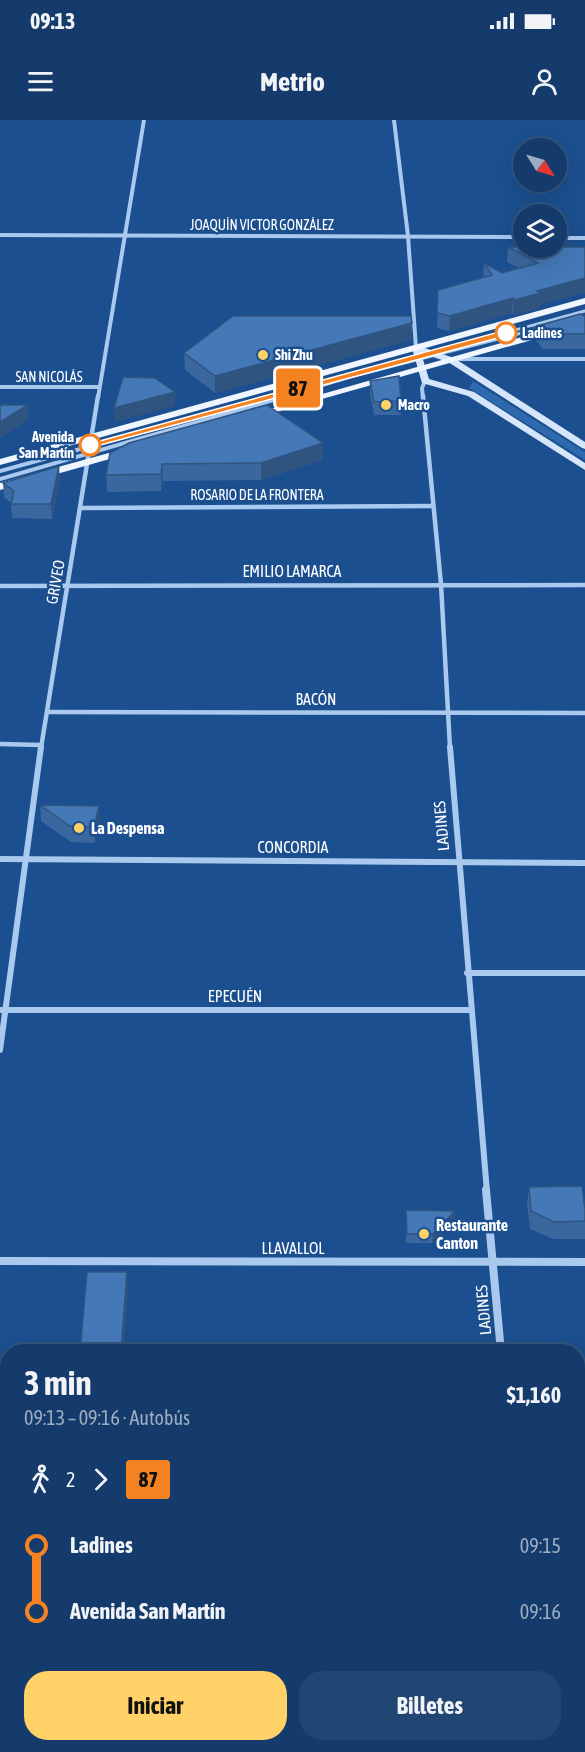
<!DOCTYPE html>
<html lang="es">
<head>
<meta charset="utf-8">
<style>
  body { margin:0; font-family:"Asap Condensed",sans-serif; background:#214673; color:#f1f3f6; height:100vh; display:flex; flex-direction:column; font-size:22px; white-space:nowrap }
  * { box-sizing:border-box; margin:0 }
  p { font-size:20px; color:#9dadc1 }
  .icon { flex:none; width:33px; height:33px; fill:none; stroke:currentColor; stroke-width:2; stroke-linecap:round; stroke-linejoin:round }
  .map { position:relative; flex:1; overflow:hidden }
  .drawer { position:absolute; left:0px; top:1224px; width:585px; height:408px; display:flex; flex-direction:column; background:#143b6b; border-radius:24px 24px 0 0; box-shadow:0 6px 24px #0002,0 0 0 2px #33557e }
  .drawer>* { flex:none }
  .badge { padding:0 12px; border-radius:4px; font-size:21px; line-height:39px }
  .needle { width:39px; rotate:127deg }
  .tools { position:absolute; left:513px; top:18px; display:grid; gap:12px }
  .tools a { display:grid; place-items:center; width:54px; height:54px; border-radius:50%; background:#143b6b; box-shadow:0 6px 24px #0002,0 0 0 2px #33557e; font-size:30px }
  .map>.badge { position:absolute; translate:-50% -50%; box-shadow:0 0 0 3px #fff }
  .legs { display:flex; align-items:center; gap:9px; height:66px; padding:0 24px; font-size:20px }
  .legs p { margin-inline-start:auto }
  .overview { display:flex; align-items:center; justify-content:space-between; height:102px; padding:0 24px }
  h1 { font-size:33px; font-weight:700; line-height:45px }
  .cta { display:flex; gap:12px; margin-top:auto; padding:12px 24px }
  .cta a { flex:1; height:69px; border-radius:24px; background:#ffd166; color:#111; font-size:24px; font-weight:700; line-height:69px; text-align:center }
  .cta a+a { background:#214673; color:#f1f3f6 }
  ul { padding:0 24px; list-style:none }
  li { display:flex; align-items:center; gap:21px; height:66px; font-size:22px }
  li i { display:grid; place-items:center; width:9px; height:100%; margin:0 8px; background:currentColor }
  li i::after { content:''; width:15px; height:15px; margin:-8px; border:4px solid; border-radius:50%; background:#143b6b }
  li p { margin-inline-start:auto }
  li:first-child i { background:linear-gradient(#0000 50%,currentColor 0) }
  li:last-child i { background:linear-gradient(currentColor 50%,#0000 0) }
  .status { display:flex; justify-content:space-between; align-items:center; height:42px; padding:0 30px; background:#143b6b; direction:ltr }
  .status svg { height:16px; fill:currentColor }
  header { display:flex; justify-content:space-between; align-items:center; height:78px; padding:0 24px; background:#143b6b; font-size:27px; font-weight:700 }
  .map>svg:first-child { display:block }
  .green { fill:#2e69ad }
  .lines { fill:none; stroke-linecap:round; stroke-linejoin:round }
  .lane-far1 { stroke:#a9c9ee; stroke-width:3 }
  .lane { stroke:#a9c9ee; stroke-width:4 }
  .street-far3 { stroke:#a9c9ee; stroke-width:4 }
  .street-far2 { stroke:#a9c9ee; stroke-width:4.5 }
  .street-far1 { stroke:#a9c9ee; stroke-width:6 }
  .street { stroke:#a9c9ee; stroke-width:8 }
  .secondary { fill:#d6e6fa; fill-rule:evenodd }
  .primary { fill:#f0f6ff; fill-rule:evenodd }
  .wall { fill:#3a679d }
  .shaded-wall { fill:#305480 }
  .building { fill:#4478b7; stroke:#305480; stroke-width:1.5 }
  .line-1 { fill:#f58220; stroke:#fff; stroke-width:1.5 }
  .stop-1-dot { fill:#fff; stroke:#f58220; stroke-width:3 }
  .poi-dot { fill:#ffd166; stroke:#1b4f8f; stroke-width:2 }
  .labels { text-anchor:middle; stroke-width:5; stroke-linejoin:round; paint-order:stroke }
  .far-street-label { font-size:14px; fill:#fff; stroke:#1b4f8f }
  .far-stop-label { font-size:14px; font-weight:bold; fill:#fff; stroke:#1b4f8f; text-anchor:start }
  .far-poi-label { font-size:14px; font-weight:bold; fill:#fff; stroke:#1b4f8f; text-anchor:start }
  .street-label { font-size:16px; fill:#fff; stroke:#1b4f8f }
  .poi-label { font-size:16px; font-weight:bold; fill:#fff; stroke:#1b4f8f; text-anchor:start }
</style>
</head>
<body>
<div class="status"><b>09:13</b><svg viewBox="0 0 49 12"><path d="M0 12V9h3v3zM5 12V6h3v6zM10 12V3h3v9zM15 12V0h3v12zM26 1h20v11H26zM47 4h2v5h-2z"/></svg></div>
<header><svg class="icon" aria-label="menu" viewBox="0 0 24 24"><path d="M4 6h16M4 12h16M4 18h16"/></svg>Metrio<svg class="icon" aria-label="person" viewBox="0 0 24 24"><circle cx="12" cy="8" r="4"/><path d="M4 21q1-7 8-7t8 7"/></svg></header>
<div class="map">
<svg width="585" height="1632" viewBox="0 0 585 1632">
  <rect width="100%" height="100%" fill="#1b4f8f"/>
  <polygon class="green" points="473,261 585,332 585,340 469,268"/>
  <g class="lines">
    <g class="lane-far1">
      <polyline points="267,278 585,191"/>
      <polyline points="282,278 350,257 541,208"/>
    </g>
    <g class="lane">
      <polyline points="0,351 273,276"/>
      <polyline points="0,359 287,276"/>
    </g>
    <g class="street-far3">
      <polyline points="394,0 408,116 416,228"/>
      <polyline points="0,115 524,117"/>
      <polyline points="556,118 585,118"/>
      <polyline points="460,239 585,239"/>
      <polyline points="0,267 98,267"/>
      <polyline points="98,278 144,0"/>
      <polyline points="423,278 422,268 425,261"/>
    </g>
    <g class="street-far2">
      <polyline points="423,276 441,464 450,628"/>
      <polyline points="82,388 433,386"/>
      <polyline points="0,466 585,465"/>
      <polyline points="47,592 585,593"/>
      <polyline points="0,624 41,625"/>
      <polyline points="41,628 98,276"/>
    </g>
    <g class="street-far1">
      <polyline points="450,627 487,1072"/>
      <polyline points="0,739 585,743"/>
      <polyline points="467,853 585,853"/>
      <polyline points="0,890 470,890"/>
      <polyline points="0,930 41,627"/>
    </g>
    <g class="street">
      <polyline points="486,1070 501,1232"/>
      <polyline points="0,1141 585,1142"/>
      <polyline points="534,1624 534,1632"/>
    </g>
    <polygon class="secondary" points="413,226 419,226 454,238 585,322 585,329 582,328 448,242 421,233 429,259 474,272 585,343 585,350 468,276 422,263 412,228"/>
    <g class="primary">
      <polygon points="585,178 585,184 0,345 0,339"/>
      <polygon points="585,199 585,205 258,297 249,295"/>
      <polygon points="127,328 133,331 131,333 0,370 0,363"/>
    </g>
  </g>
  <g class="wall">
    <polygon points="508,127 585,127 540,185 540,188 513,195 512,193 449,211 437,208 438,170 483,158 484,143 502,153 519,148 507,142"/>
    <polygon points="585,196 585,229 543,229 536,221 537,206"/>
    <polygon points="412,203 411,220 215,273 185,250 184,233"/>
    <polygon points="370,261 401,281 401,295 374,295 370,275"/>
    <polygon points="323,323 323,340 261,360 163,361 161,371 107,372 106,355 110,333"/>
    <polygon points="60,361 52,399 12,398 11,383 4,377 3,363"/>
    <polygon points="40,685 99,702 95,723 71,722 41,701"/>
    <polygon points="529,1067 585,1089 585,1119 553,1119 530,1109 527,1084"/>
    <polygon points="406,1090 455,1091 455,1100 432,1123 406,1123"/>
  </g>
  <g class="shaded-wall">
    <polygon points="585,158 585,173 540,185 540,188 513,195 514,180 537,171"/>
    <polygon points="513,178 512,193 449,211 450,196"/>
    <polygon points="412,203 411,220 215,273 215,256"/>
    <polygon points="175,272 175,286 115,302 114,288"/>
    <polygon points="28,285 29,300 0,318 0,302"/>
    <polygon points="323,323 323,340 261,360 261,343"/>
    <polygon points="162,344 163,361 161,371 161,354"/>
    <polygon points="59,346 60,361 52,399 51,384"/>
    <polygon points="99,686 99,702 95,723 94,707"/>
    <polygon points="455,1091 455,1100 432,1123 433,1114"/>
    <polygon points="127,1152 128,1170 124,1232 121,1232"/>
  </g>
  <g class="building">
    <polygon points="508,127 585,127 585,158 537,171 541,173 514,180 513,178 450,196 437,193 438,170 492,155 484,143 502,153 538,143"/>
    <polygon points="580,194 585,196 585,214 544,214 537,206"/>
    <polygon points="233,196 411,196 412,203 215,256 184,233"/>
    <polygon points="399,256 401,281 374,282 370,261"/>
    <polygon points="123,257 155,258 175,272 114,288"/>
    <polygon points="0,285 28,285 0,302"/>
    <polygon points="267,285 323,323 261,343 162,344 161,354 106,355 110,333 129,323"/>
    <polygon points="59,346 51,384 11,384 14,371 3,363"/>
    <polygon points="40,685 99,686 94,707 70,706"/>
    <polygon points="582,1066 585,1089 585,1101 554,1102 531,1091 529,1067"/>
    <polygon points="406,1090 455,1091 433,1114 407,1114"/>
    <polygon points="87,1152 127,1152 121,1232 80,1232"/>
  </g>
  <polygon class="line-1" points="506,210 509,215 93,327 85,325"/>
  <g class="stop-1-dot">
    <circle cx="506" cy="213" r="10"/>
    <circle cx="90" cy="325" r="10"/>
  </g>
  <g class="poi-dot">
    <circle cx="263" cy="235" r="6"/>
    <circle cx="386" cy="285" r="6"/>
    <circle cx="79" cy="708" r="6"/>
    <circle cx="424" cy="1114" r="6"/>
  </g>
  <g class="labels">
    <g class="far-street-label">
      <text x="262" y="110">JOAQUÍN VICTOR GONZÁLEZ</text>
      <text x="49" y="262">SAN NICOLÁS</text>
      <text x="257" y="380">ROSARIO DE LA FRONTERA</text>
    </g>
    <g class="far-stop-label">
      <text x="522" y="218">Ladines</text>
      <text x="74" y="322" text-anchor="end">Avenida<tspan x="74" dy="16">San Martín</tspan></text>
    </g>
    <g class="far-poi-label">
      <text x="275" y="240">Shi Zhu</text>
      <text x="398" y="290">Macro</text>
    </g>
    <g class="street-label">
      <text x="292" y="457">EMILIO LAMARCA</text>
      <text transform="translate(55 462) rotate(-80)" y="6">GRIVEO</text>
      <text x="316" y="585">BACÓN</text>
      <text transform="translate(441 706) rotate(-95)" y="6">LADINES</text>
      <text x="293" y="733">CONCORDIA</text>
      <text x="235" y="882">EPECUÉN</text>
      <text x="293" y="1134">LLAVALLOL</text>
      <text transform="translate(483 1190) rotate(-95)" y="6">LADINES</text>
    </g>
    <g class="poi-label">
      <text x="91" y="714">La Despensa</text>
      <text x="436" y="1111">Restaurante<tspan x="436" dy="18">Canton</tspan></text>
    </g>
  </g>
</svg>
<div class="tools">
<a><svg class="needle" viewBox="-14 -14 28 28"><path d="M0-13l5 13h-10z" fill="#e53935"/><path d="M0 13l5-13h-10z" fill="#9dadc1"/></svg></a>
<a><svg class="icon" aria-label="layers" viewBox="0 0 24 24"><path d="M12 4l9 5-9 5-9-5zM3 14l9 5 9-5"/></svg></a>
</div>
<b class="badge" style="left:298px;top:268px;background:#f58220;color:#111">87</b>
<section class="drawer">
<div class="overview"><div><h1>3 min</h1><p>09:13 – 09:16 · Autobús</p></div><b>$1,160</b></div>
<div class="legs"><svg class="icon" aria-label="walk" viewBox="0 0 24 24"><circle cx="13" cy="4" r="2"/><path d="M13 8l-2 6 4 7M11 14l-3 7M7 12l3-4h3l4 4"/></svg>2<svg class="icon" aria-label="forward" viewBox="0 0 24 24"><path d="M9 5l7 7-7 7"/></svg><b class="badge" style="background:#f58220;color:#111">87</b></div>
<ul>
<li><i style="color:#f58220"></i><b>Ladines</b><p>09:15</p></li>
<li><i style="color:#f58220"></i><b>Avenida San Martín</b><p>09:16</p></li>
</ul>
<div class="cta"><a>Iniciar</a><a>Billetes</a></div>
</section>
</div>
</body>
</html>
